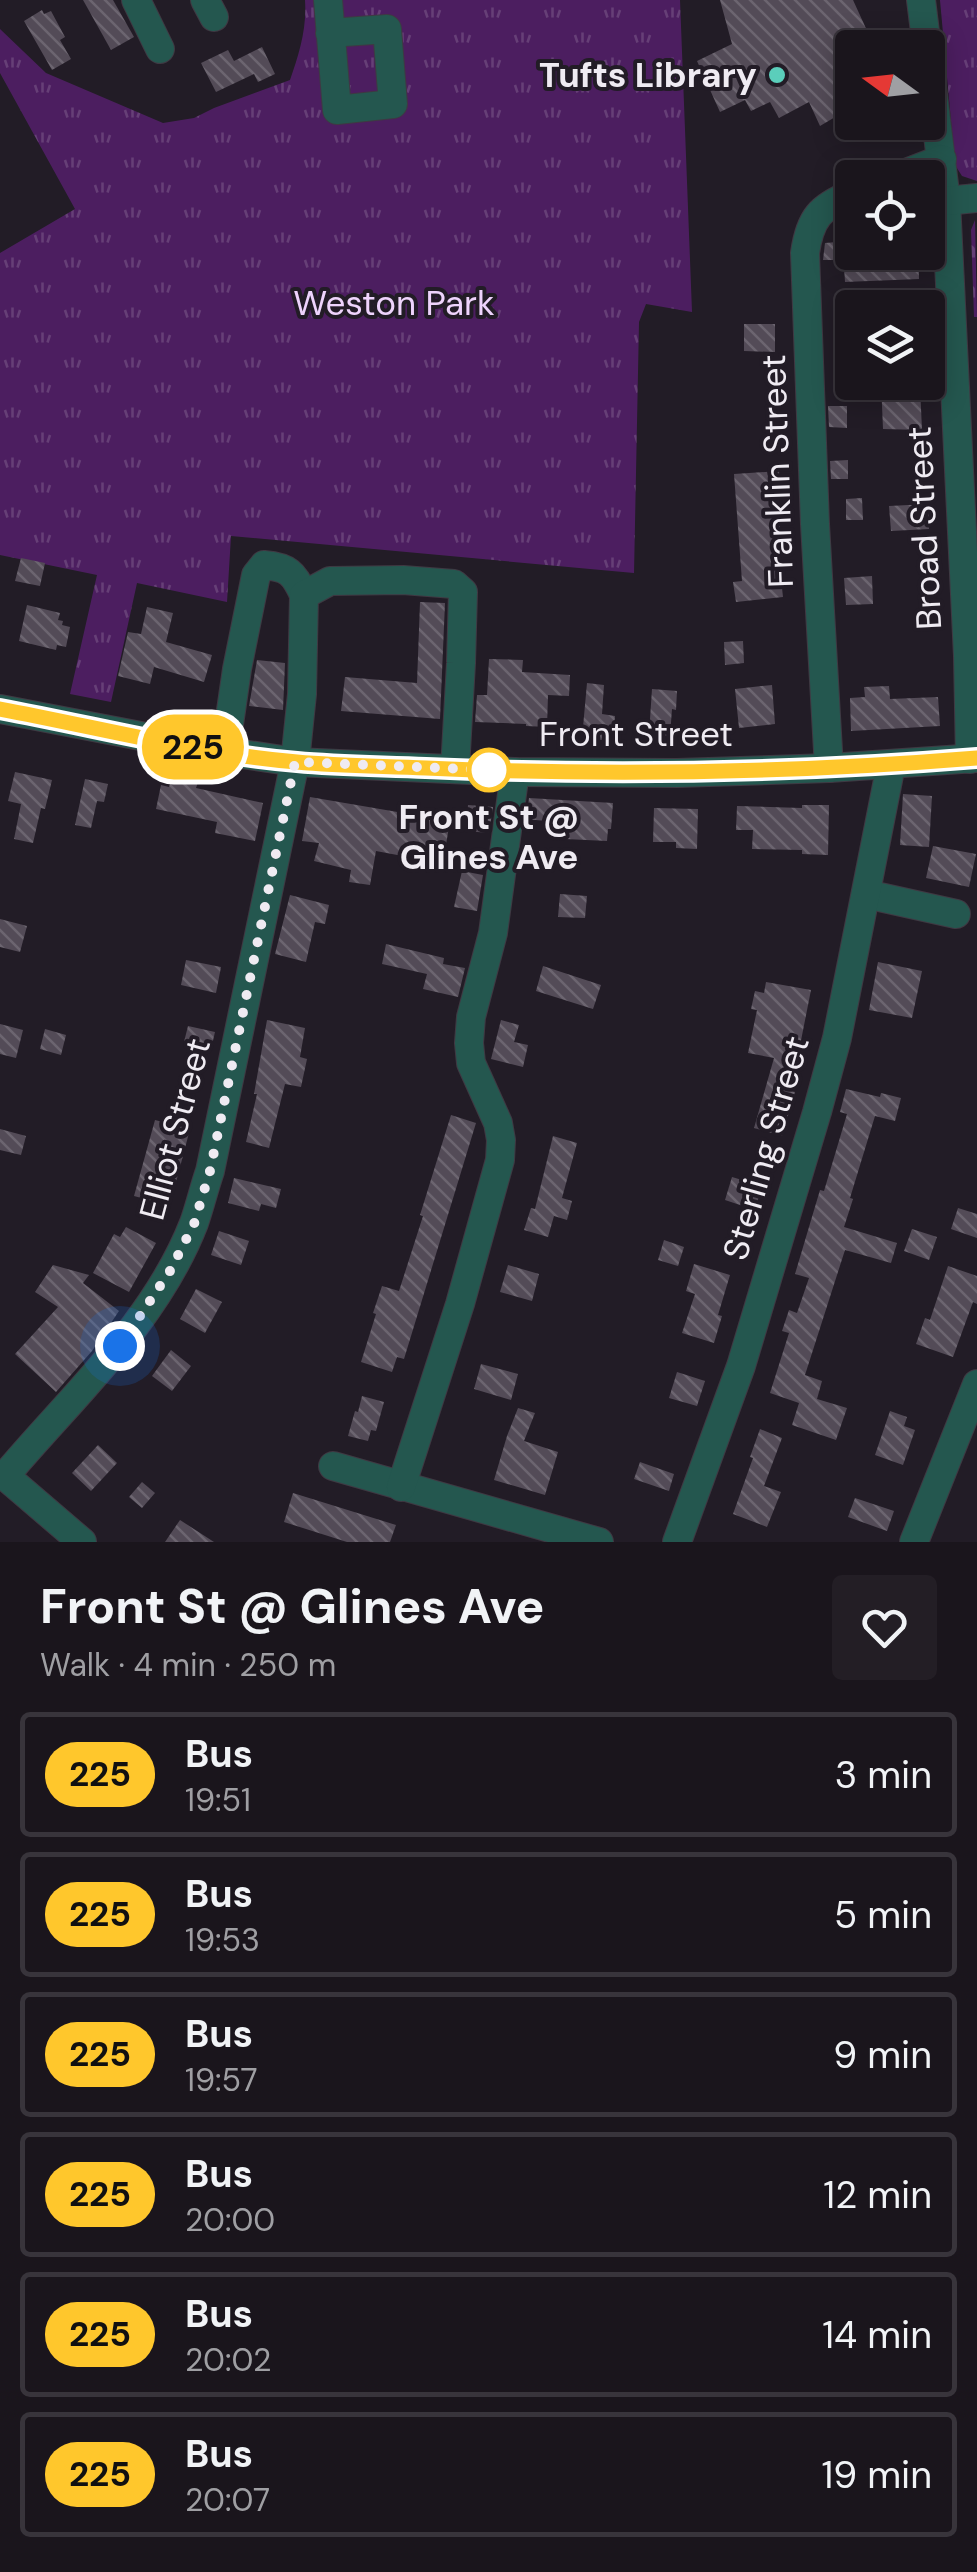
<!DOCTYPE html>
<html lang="en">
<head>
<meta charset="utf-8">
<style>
  body { margin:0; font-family:"DM Sans",sans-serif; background:#231e25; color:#f1f3f6; height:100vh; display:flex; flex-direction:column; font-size:38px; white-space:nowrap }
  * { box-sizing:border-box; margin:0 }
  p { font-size:32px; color:#9f9fa3 }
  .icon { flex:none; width:55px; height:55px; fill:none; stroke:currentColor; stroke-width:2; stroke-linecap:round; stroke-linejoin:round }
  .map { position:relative; height:1542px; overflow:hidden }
  .drawer { display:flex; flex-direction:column; background:#1a151c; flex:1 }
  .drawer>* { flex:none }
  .badge { padding:0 20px; border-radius:32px; font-size:35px; line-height:65px }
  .needle { width:65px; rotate:285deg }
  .fabs { position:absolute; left:835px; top:30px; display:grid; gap:20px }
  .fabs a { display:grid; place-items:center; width:110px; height:110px; border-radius:10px; background:#1a151c; box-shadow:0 5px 25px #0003,0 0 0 2px #38343b; font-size:50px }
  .you { position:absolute; width:50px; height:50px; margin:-25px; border:8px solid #fff; border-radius:50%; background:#1a73e8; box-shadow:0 0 0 15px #1a73e833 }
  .map>.badge { position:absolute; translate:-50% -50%; box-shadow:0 0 0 5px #fff }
  .round { display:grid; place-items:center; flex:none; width:105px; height:105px; border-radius:10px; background:#231e25 }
  .summary { display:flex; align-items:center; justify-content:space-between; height:170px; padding:0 40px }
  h1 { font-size:48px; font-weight:700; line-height:75px }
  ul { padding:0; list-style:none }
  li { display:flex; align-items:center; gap:30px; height:125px; margin:0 20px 15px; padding:0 20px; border:5px solid #38343b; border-radius:10px }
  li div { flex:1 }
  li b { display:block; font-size:38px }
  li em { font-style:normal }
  li .badge { min-width:110px; font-weight:700; text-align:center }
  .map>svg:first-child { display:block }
  .cemetery { fill:url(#cemetery-stones) }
  .park { fill:url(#park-tufts) }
  .building { fill:url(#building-back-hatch) }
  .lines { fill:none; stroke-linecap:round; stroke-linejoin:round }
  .minor-casing { stroke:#3f3943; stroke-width:30 }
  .minor { stroke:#24574f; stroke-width:28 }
  .line-casing { stroke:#fff; stroke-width:22 }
  .line { stroke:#ffc72c; stroke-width:15 }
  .walk { stroke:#efebf2; stroke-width:10; stroke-dasharray:0 18 }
  .poi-dot { fill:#5bcebb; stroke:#221c26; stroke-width:4 }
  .stop-dot { fill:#fff; stroke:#ffc72c; stroke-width:5 }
  .labels { text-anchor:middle; stroke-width:8; stroke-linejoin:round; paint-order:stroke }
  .poi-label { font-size:35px; font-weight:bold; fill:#efebf2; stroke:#221c26; text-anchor:end }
  .park-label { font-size:35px; fill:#eed3fc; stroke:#221c26 }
  .street-label { font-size:35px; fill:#efebf2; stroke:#221c26 }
  .stop-label { font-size:35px; font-weight:bold; fill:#efebf2; stroke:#221c26 }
</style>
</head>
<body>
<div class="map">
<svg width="977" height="1542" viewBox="0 0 977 1542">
  <defs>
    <pattern id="cemetery-stones" width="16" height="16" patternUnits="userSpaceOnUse" patternTransform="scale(2.5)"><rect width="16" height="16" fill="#4c1e60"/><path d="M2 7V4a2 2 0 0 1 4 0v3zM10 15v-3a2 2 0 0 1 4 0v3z" fill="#663f77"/></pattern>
    <pattern id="park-tufts" width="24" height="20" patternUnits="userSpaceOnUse" patternTransform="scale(2.5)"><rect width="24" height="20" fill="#4c1e60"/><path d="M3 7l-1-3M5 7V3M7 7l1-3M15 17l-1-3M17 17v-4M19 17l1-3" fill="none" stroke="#663f77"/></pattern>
    <pattern id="building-back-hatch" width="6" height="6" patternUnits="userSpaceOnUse" patternTransform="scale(2.5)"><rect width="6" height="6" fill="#534b57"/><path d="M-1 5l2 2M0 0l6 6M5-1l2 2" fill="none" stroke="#6c6570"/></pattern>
  </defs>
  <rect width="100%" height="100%" fill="#221c26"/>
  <polygon class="cemetery" points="975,220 977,317 974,317 971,230"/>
  <g class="park">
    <path d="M305,0H680L692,312L646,304L639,322L634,573L231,536L227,602L137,583L111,702L70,694L97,575L0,555V253L75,209L0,73V29L46,73L163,123L194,118L214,108L290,80C299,54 307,29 305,0Z"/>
    <polygon points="940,0 977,0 977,181 962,176 955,165"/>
  </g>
  <g class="building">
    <polygon points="83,0 113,0 134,37 111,50"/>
    <polygon points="720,0 853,0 875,48 852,48 852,107 820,126 809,102 779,118 770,102 751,111 745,100 720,112 697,61 732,44"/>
    <polygon points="42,10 44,14 51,11 65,37 60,40 71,59 52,70 24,21"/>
    <polygon points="262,47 275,74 258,82 254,74 216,92 201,63 228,50 234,61"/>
    <polygon points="837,242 838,260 823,260 825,243"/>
    <polygon points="843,252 918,252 919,279 845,282"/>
    <polygon points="744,324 775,324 775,352 744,351"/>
    <rect x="833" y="339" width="19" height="18"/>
    <polygon points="881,382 901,382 901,387 920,386 922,430 883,429"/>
    <polygon points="828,406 847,406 847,428 829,427"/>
    <polygon points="848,460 848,479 831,479 830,461"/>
    <polygon points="779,471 781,496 778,497 781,552 778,552 783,597 736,602 733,582 742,581 734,474"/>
    <polygon points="862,498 863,520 846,520 846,499"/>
    <polygon points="928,504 929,529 891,531 889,506"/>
    <polygon points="21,558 45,563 40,586 15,581"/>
    <polygon points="872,576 873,604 846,605 844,578"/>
    <polygon points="420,602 445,603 440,719 341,711 345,677 417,683"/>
    <polygon points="27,605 60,613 58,620 63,621 62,625 70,627 66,647 57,645 56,650 19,641"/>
    <polygon points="147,607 173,613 166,642 212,655 204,682 154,667 150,684 118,676 128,632 141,634"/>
    <polygon points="743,641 744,663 725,665 724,642"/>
    <polygon points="489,659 523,660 522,672 570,675 569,696 548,695 547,727 526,726 526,724 475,722 477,695 487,695"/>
    <polygon points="257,660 285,663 283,710 249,706"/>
    <polygon points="587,683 604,685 602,714 615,716 613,741 582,738"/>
    <polygon points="772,685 775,724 739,728 735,689"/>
    <polygon points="889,686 890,699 938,697 940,726 851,731 850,698 865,697 864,687"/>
    <polygon points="652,689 677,691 676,710 672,709 670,736 649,734"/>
    <polygon points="15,772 52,780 45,809 41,808 33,843 14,839 21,804 8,801"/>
    <polygon points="172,776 198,782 196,788 263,803 255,841 215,833 217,822 156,809 161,785 169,787"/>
    <polygon points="85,779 108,784 104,802 97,801 91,828 75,825"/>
    <polygon points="903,794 932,796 929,847 900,845"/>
    <polygon points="310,797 450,821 442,868 408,862 408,857 376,851 370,885 349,882 351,870 314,861 319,843 302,841"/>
    <polygon points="529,798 613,803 611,829 608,829 607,841 565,839 566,823 526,819"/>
    <polygon points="468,805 493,807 489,833 466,831"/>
    <polygon points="802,805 829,805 828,855 802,854 802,850 752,849 753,830 736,830 737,806 802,808"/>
    <polygon points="654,808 698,809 697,849 676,848 676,842 653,842"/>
    <polygon points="933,846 976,854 969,887 926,878"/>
    <polygon points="462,871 483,875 477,911 454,907"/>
    <polygon points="560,894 587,896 585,918 558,917"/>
    <polygon points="290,895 329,905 325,924 315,922 306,962 275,954"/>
    <polygon points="0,919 27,926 20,952 0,947"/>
    <polygon points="386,944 444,958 443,964 465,968 458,997 423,989 427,974 382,964"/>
    <polygon points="186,960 221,967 216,993 181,985"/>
    <polygon points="878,962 922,971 912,1018 869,1010"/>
    <polygon points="543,966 601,985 593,1009 536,991"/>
    <polygon points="766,982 811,990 791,1091 795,1092 782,1136 754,1128 774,1058 748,1053 757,1010 751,1009 755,991 764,993"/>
    <polygon points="267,1020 305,1028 300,1057 307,1059 301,1087 285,1084 269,1148 246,1142 257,1094 254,1094"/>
    <polygon points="501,1020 519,1025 514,1042 528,1045 523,1067 491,1059"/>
    <polygon points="0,1024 23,1030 16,1058 0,1054"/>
    <polygon points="188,1026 215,1032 211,1049 184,1042"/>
    <polygon points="45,1029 66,1035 61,1055 40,1049"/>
    <polygon points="846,1089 880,1097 881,1093 901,1098 895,1121 875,1116 850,1198 853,1199 844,1227 897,1243 891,1263 845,1250 805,1375 822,1381 817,1399 847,1408 836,1440 792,1425 799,1403 770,1393 789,1333 782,1331 789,1310 797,1313 809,1278 795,1274 820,1190 824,1191 847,1114 840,1112"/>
    <polygon points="451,1115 476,1123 404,1359 397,1357 392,1372 361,1362 376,1314 373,1313 382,1286 399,1291 423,1216 420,1215"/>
    <polygon points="155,1120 190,1129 174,1190 164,1188 160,1203 134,1196"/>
    <polygon points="0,1129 26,1136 21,1155 0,1150"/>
    <polygon points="553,1136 577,1143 562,1198 572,1201 567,1220 554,1216 548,1237 524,1230 531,1208 535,1209"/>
    <polygon points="732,1177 762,1186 755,1210 725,1200"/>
    <polygon points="234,1178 281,1189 276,1208 261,1204 259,1211 228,1203"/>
    <polygon points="958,1208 977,1214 977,1238 951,1229"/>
    <polygon points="126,1227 156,1243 129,1292 93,1273 114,1234 120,1237"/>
    <polygon points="912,1229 937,1237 929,1260 904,1251"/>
    <polygon points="219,1231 249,1241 241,1265 211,1255"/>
    <polygon points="664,1240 684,1247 678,1266 658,1260"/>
    <polygon points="694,1264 730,1275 718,1315 722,1316 714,1343 682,1333 695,1294 686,1291"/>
    <polygon points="53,1265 89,1275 83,1283 119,1311 92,1351 56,1392 15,1354 58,1307 35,1292"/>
    <polygon points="508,1265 539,1274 532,1301 500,1292"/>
    <polygon points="948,1266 977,1276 977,1304 973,1302 953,1357 916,1344 925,1318 930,1320"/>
    <polygon points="196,1289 222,1302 205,1333 180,1319"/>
    <polygon points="171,1350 191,1366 172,1391 152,1376"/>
    <polygon points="481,1364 518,1374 511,1400 474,1389"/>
    <polygon points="677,1372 705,1381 697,1406 669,1398"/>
    <polygon points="362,1396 384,1402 376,1431 371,1430 368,1441 348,1436 355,1411 358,1412"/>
    <polygon points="518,1408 535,1413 524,1441 558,1452 545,1495 494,1480 507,1436"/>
    <polygon points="890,1411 907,1417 904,1426 915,1430 903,1465 875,1455"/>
    <polygon points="760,1429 782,1438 764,1486 781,1492 767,1527 733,1514 753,1458 750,1457"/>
    <polygon points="98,1445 117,1463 91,1491 72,1473"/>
    <polygon points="640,1462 674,1474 669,1491 634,1479"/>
    <polygon points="142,1482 155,1493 142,1508 129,1497"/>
    <polygon points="293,1493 396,1525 390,1542 347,1542 284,1522"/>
    <polygon points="855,1498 894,1511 887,1531 848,1517"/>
    <polygon points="180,1520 214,1542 165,1542"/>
  </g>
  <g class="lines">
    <defs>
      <g id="minor">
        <polyline points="136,0 160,49"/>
        <polyline points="205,0 214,17"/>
        <polyline points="328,0 337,110 393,104 387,29 330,33"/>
        <polyline points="921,0 927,48"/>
        <polyline points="928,54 946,201 968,656 970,759"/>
        <polyline points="893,178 942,159"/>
        <polyline points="946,201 977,198"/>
        <polyline points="0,709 203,748 295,762 515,772 677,773 829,768 977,758"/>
        <path d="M225,752L237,669L256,575L264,565C288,567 294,573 304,595"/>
        <path d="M829,768L815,524L805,253C810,218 820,207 852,194"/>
        <polyline points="866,894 956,914"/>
        <polyline points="333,1466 599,1542"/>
        <polyline points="401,1487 460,1304 500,1160 501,1140 498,1123 471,1063 469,1043 471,1017 493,933 515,772"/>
        <path d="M82,1542L5,1476C72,1396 155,1323 194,1223C200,1206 204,1188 210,1171L295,762L302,694L304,595L330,581L403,580L454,584L463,592L461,663L455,769"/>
        <polyline points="677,1542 741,1366 817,1112 837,1038 891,765"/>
        <polyline points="914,1542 977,1384"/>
      </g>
    </defs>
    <use href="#minor" class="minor-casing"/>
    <use href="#minor" class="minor"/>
  </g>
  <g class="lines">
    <defs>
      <path id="line" d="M0,709C97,727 200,754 297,762C340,766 383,766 426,768C610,776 793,773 977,758"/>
    </defs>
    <use href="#line" class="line-casing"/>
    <use href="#line" class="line"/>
    <polyline class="walk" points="120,1346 170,1271 194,1224 210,1171 295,762 489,770"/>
  </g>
  <circle class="poi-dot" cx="777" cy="75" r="10"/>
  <circle class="stop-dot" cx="489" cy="770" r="20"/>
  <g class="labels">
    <g class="poi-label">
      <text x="757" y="87">Tufts Library</text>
    </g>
    <g class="park-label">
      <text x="394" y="315">Weston Park</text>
    </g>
    <g class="street-label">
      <text transform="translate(777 471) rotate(-92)" y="12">Franklin Street</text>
      <text transform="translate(924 528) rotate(-93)" y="12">Broad Street</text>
      <text x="636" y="746">Front Street</text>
      <text transform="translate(175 1129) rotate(-75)" y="12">Elliot Street</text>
      <text transform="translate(766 1148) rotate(-74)" y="12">Sterling Street</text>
    </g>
    <g class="stop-label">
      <text x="489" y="829">Front St @<tspan x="489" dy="40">Glines Ave</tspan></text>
    </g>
  </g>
</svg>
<div class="fabs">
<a><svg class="needle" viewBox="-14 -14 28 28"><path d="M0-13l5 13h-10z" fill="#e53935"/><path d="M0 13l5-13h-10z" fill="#9f9fa3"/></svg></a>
<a><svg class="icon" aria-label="locate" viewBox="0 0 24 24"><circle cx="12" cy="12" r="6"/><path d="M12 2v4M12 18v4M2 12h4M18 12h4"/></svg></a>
<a><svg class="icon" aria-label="layers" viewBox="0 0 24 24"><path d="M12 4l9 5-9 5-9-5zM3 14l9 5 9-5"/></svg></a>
</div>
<div class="you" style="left:120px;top:1346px"></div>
<b class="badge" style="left:193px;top:747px;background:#ffc72c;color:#111">225</b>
</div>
<section class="drawer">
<div class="summary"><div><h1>Front St @ Glines Ave</h1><p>Walk · 4 min · 250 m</p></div><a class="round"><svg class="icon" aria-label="heart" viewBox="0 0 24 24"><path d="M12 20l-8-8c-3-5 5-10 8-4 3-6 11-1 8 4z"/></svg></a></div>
<ul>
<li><span class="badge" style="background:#ffc72c;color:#111">225</span><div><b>Bus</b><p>19:51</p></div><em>3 min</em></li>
<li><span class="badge" style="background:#ffc72c;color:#111">225</span><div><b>Bus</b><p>19:53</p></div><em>5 min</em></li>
<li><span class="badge" style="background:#ffc72c;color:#111">225</span><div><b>Bus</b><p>19:57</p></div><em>9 min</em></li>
<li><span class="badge" style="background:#ffc72c;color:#111">225</span><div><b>Bus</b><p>20:00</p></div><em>12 min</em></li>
<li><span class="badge" style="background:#ffc72c;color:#111">225</span><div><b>Bus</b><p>20:02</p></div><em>14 min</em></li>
<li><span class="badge" style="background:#ffc72c;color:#111">225</span><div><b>Bus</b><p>20:07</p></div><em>19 min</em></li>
</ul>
</section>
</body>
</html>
